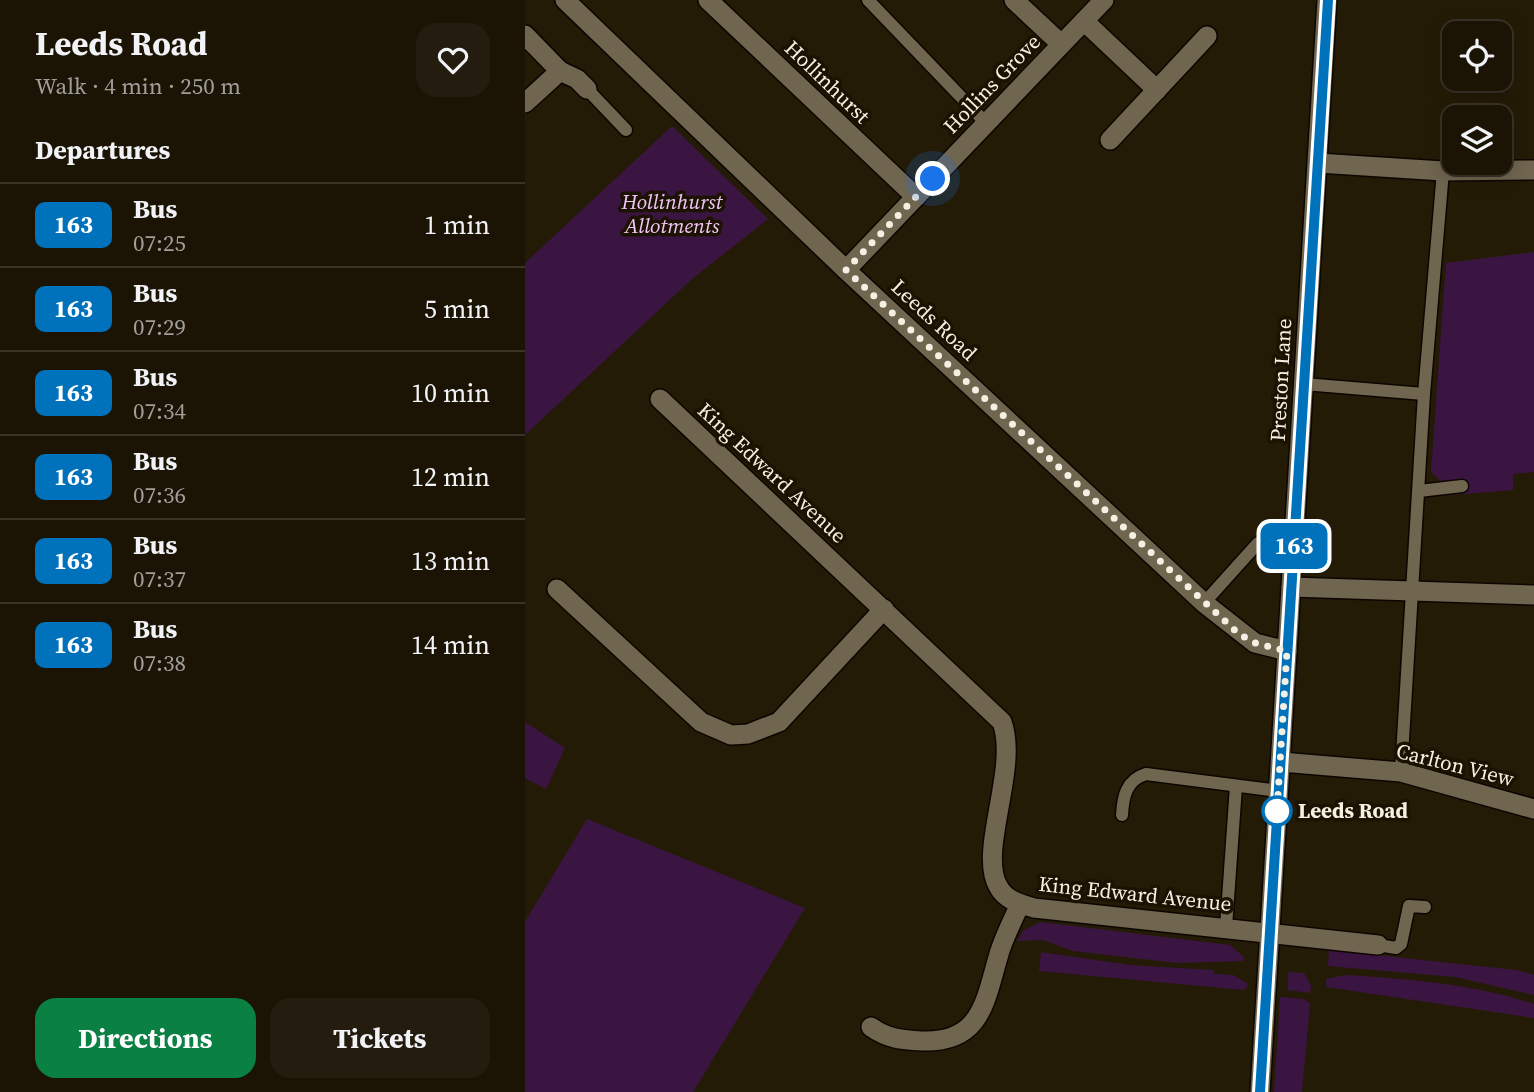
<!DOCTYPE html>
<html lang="en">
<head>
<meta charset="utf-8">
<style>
  body { margin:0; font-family:"Source Serif 4",serif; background:#241d0f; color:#f1f3f6; height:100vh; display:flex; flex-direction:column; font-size:26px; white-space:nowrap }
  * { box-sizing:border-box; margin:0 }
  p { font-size:23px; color:#a09e9a }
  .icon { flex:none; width:38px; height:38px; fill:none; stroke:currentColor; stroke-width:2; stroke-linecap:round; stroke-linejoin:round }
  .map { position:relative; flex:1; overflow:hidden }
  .drawer { display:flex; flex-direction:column; background:#1b1405; width:525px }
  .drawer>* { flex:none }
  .badge { padding:0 14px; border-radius:10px; font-size:24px; line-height:46px }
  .tools { position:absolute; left:917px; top:21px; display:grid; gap:14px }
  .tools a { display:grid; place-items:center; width:70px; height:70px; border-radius:14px; background:#1b1405; box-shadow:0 4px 18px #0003,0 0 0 2px #393327; font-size:35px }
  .you { position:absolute; width:35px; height:35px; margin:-18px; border:5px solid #fff; border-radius:50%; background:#1a73e8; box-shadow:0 0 0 10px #1a73e833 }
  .map>.badge { position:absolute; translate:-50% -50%; box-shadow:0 0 0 4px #fff }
  h2 { padding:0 35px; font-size:26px; line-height:63px }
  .round { display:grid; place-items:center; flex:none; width:74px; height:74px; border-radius:21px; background:#241d0f }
  .summary { display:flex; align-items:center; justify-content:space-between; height:119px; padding:0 35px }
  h1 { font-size:33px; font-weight:700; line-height:52px }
  .action { display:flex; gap:14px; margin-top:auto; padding:14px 35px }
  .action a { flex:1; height:80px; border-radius:21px; background:#0b8043; color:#fff; font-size:28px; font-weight:700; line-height:80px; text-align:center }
  .action a+a { background:#241d0f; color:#f1f3f6 }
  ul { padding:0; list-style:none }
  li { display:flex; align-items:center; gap:21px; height:84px; padding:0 35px; border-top:2px solid #393327 }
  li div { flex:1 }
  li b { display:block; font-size:26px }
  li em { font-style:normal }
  li .badge { min-width:77px; font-weight:700; text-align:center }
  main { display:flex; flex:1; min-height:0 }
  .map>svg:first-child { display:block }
  .green { fill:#3b1542 }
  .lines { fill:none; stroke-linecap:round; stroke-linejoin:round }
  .service-casing { stroke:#0d0600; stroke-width:15 }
  .minor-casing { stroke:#0d0600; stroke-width:22 }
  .tertiary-casing { stroke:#0d0600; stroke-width:22 }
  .service { stroke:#70654f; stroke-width:12 }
  .minor { stroke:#70654f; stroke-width:19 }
  .tertiary { stroke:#70654f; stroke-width:19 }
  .line-casing { stroke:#fff; stroke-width:16 }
  .line { stroke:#0072bc; stroke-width:10 }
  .walk { stroke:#f6f0e3; stroke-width:7; stroke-dasharray:0 12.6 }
  .stop-dot { fill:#fff; stroke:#0072bc; stroke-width:3.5 }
  .labels { text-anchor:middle; stroke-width:7; stroke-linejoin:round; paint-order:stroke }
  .street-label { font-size:21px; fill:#f6f0e3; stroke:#1b1201 }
  .park-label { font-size:21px; font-style:italic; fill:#f0c6f7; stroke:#1b1201 }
  .stop-label { font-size:21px; font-weight:bold; fill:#f6f0e3; stroke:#1b1201; text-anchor:start }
</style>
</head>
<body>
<main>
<section class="drawer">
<div class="summary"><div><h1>Leeds Road</h1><p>Walk · 4 min · 250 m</p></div><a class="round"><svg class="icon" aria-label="heart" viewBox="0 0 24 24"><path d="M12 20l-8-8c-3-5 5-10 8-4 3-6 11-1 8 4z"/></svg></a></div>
<h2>Departures</h2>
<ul>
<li><span class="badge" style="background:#0072bc;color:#fff">163</span><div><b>Bus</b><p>07:25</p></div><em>1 min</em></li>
<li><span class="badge" style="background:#0072bc;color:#fff">163</span><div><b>Bus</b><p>07:29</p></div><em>5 min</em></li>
<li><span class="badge" style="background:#0072bc;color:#fff">163</span><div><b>Bus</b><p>07:34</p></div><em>10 min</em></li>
<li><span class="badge" style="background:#0072bc;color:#fff">163</span><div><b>Bus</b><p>07:36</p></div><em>12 min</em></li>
<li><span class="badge" style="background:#0072bc;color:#fff">163</span><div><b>Bus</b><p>07:37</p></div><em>13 min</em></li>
<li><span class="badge" style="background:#0072bc;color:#fff">163</span><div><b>Bus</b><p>07:38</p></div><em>14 min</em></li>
</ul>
<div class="action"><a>Directions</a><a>Tickets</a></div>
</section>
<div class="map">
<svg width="1009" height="1092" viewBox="0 0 1009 1092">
  <rect width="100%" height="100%" fill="#241b07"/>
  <g class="green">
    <polygon points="147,126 243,219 167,279 0,435 0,263"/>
    <polygon points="1009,252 1009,472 988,474 988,490 915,496 916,481 906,472 921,263"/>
    <polygon points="0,722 40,748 21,789 0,778"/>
    <polygon points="62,819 280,908 168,1092 0,1092 0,922"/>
    <polygon points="515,922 705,945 720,958 717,961 652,963 548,951 518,940 492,941 498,931"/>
    <polygon points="804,950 991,970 1009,975 1009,995 930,977 803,966"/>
    <polygon points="516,952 605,965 688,970 689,974 708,975 723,984 719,990 514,971"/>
    <polygon points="763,972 779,973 786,986 785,993 763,990"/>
    <path d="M820,975C883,979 949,984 1009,1004V1018L801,987V979Z"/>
    <polygon points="755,997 779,999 785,1004 777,1092 749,1092"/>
  </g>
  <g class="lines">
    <defs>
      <g id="service">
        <polyline points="343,0 461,123"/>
        <polyline points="62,89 101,130"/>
        <polyline points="779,384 899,394"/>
        <polyline points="894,491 937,486"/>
        <polyline points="679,603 733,543 746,540 769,544"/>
        <polyline points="876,772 899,394 918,171"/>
        <path d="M597,815C598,797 601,780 621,774L754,791"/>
        <polyline points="701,927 711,786"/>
        <polyline points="853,945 871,948 876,944 884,906 900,907"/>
      </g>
      <g id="minor">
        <polyline points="40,0 321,270 679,603 730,643 762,651"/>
        <polyline points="183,0 391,197"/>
        <polyline points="489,0 536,44"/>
        <polyline points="559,21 632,90"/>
        <polyline points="0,35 35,71"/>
        <polyline points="0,103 35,71 52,79 62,89"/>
        <polyline points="585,140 682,36"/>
        <polyline points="793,163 918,171 1009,170"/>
        <polyline points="321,270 579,0"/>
        <path d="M135,399L477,722C494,768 453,851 473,886C480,900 495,904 509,908L853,945"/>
        <polyline points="766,587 1009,595"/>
        <polyline points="32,589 176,722 206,735 223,734 254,722 359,609"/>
        <polyline points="756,762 876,772 1009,809"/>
        <path d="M346,1027C363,1039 377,1040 397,1041C457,1043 460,1001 474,954C479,937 488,920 495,904"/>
      </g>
      <polyline id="tertiary" points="735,1092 802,0"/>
    </defs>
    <use href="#service" class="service-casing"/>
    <use href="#minor" class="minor-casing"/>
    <use href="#tertiary" class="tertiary-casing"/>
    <use href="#service" class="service"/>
    <use href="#minor" class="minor"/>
    <use href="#tertiary" class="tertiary"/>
  </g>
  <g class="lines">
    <defs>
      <polyline id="line" points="735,1092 803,0"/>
    </defs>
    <use href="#line" class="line-casing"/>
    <use href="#line" class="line"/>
    <polyline class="walk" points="408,179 321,270 714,634 730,643 762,651 752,811"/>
  </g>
  <circle class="stop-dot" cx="752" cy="811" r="14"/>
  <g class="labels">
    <g class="street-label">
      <text transform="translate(302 82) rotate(44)" y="7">Hollinhurst</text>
      <text transform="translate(467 84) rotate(-46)" y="7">Hollins Grove</text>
      <text transform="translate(409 320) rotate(43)" y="7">Leeds Road</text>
      <text transform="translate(756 380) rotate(-87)" y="7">Preston Lane</text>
      <text transform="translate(247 473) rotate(43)" y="7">King Edward Avenue</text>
      <text transform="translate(930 765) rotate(14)" y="7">Carlton View</text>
      <text transform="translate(610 894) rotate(6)" y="7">King Edward Avenue</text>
    </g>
    <g class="park-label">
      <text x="147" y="209">Hollinhurst<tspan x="147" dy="24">Allotments</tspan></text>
    </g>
    <g class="stop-label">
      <text x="773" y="818">Leeds Road</text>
    </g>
  </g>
</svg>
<div class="tools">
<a><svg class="icon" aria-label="locate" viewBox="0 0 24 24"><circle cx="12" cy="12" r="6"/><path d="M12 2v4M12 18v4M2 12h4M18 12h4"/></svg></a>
<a><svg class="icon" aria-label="layers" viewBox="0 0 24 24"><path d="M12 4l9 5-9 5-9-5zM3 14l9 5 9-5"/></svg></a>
</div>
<div class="you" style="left:408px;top:179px"></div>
<b class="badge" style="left:769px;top:546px;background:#0072bc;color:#fff">163</b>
</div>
</main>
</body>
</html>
